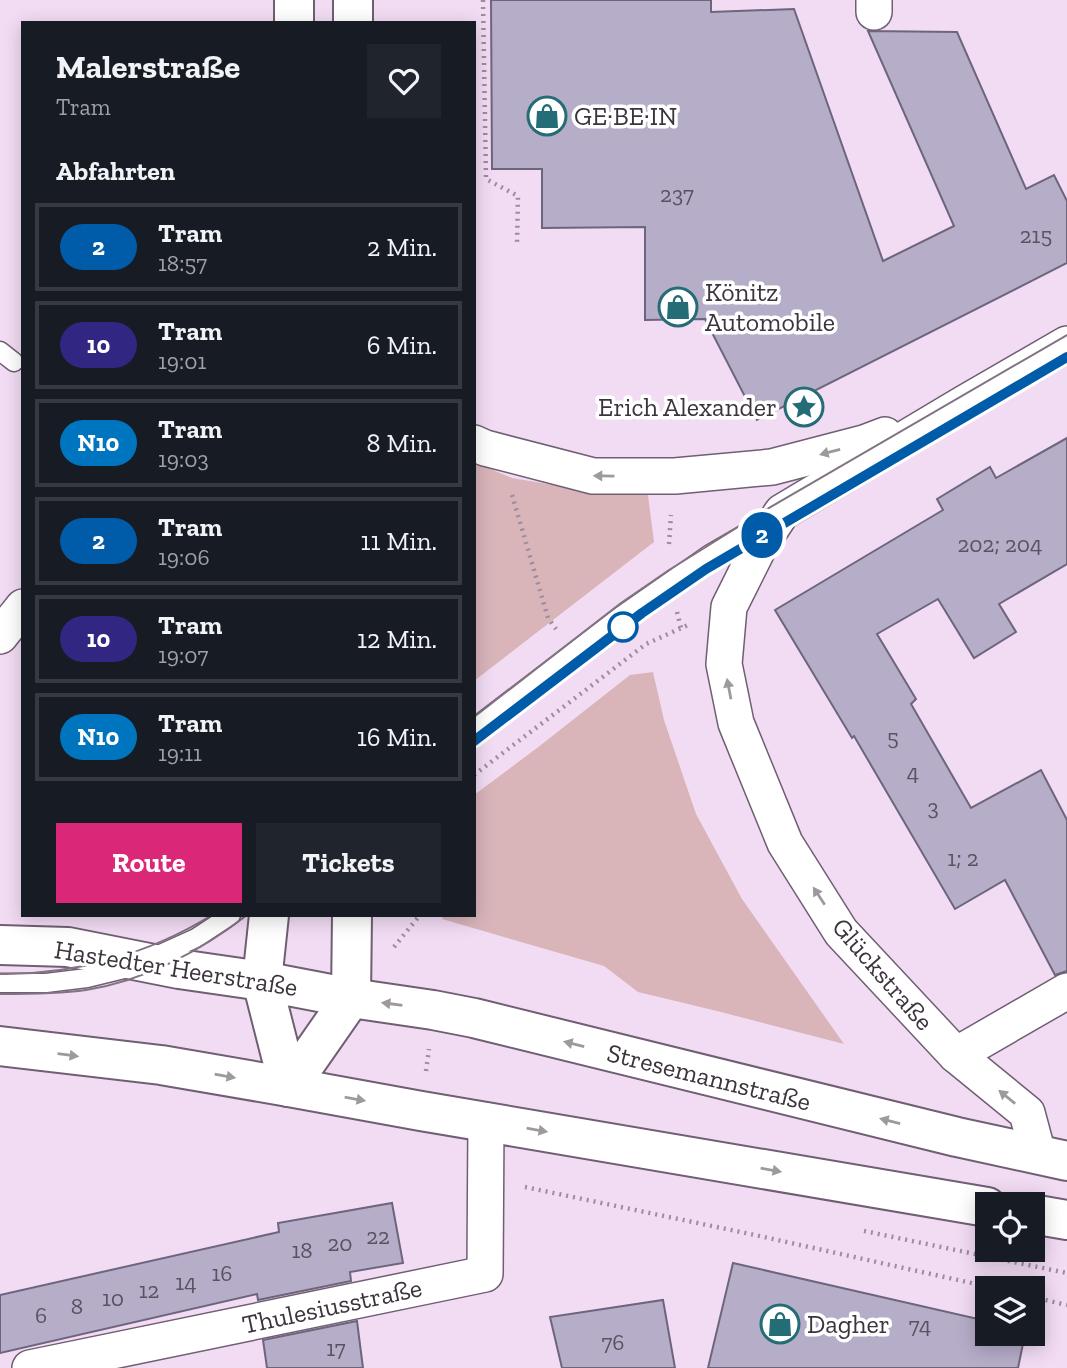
<!DOCTYPE html>
<html lang="de">
<head>
<meta charset="utf-8">
<style>
  body { margin:0; font-family:"Zilla Slab",serif; background:#20242c; color:#f1f3f6; height:100vh; display:flex; flex-direction:column; font-size:26px; white-space:nowrap }
  * { box-sizing:border-box; margin:0 }
  p { font-size:23px; color:#9ea1a6 }
  .icon { flex:none; width:38px; height:38px; fill:none; stroke:currentColor; stroke-width:2; stroke-linecap:round; stroke-linejoin:round }
  .map { position:relative; flex:1; overflow:hidden }
  .sheet { position:absolute; left:21px; top:21px; width:455px; height:896px; display:flex; flex-direction:column; background:#171b24; border-radius:0px; box-shadow:0 4px 18px #0003 }
  .sheet>* { flex:none }
  .badge { padding:0 14px; border-radius:23px; font-size:24px; line-height:46px }
  .fabs { position:absolute; left:975px; top:1192px; display:grid; gap:14px }
  .fabs a { display:grid; place-items:center; width:70px; height:70px; border-radius:0px; background:#171b24; box-shadow:0 4px 18px #0003; font-size:35px }
  .map>.badge { position:absolute; translate:-50% -50%; box-shadow:0 0 0 4px #fff }
  h2 { padding:0 35px; font-size:26px; line-height:63px }
  .round { display:grid; place-items:center; flex:none; width:74px; height:74px; border-radius:0px; background:#20242c }
  .headline { display:flex; align-items:center; justify-content:space-between; height:119px; padding:0 35px }
  h1 { font-size:33px; font-weight:800; line-height:52px }
  .button { display:flex; gap:14px; margin-top:auto; padding:14px 35px }
  .button a { flex:1; height:80px; border-radius:0px; background:#db2777; color:#fff; font-size:28px; font-weight:800; line-height:80px; text-align:center }
  .button a+a { background:#20242c; color:#f1f3f6 }
  ul { padding:0; list-style:none }
  li { display:flex; align-items:center; gap:21px; height:88px; margin:0 14px 10px; padding:0 21px; border:4px solid #363941; border-radius:0px }
  li div { flex:1 }
  li b { display:block; font-size:26px }
  li em { font-style:normal }
  li .badge { min-width:77px; font-weight:700; text-align:center }
  .map>svg:first-child { display:block }
  .green { fill:#d9b5ba }
  .building { fill:#b6adc9; stroke:#6d657d; stroke-width:2 }
  .lines { fill:none; stroke-linecap:round; stroke-linejoin:round }
  .service-casing { stroke:#705e73; stroke-width:21 }
  .minor-casing { stroke:#705e73; stroke-width:38 }
  .secondary-casing { stroke:#705e73; stroke-width:42 }
  .primary-casing { stroke:#705e73; stroke-width:42 }
  .path { stroke:#9c8c9e; stroke-width:4.5; stroke-dasharray:2 5; stroke-linecap:butt }
  .service { stroke:#fff; stroke-width:18 }
  .minor { stroke:#fff; stroke-width:35 }
  .secondary { stroke:#fff; stroke-width:38 }
  .primary { stroke:#fff; stroke-width:38 }
  .tram { stroke:#817382; stroke-width:2 }
  .oneway { fill:#9e999e }
  .line-casing { stroke:#fff; stroke-width:16 }
  .line { stroke:#005ca9; stroke-width:10 }
  .stop-dot { fill:#fff; stroke:#005ca9; stroke-width:3.5 }
  .labels { text-anchor:middle; stroke-width:7; stroke-linejoin:round; paint-order:stroke }
  .number-label { font-size:23px; fill:#5a5260 }
  .poi-label { font-size:26px; fill:#3c333d; stroke:#fff; text-anchor:start }
  .street-label { font-size:26px; fill:#3c333d; stroke:#fff }
</style>
</head>
<body>
<div class="map">
<svg width="1067" height="1368" viewBox="0 0 1067 1368">
  <rect width="100%" height="100%" fill="#f2dcf4"/>
  <g class="green">
    <polygon points="474,462 512,478 583,490 648,495 654,542 474,681"/>
    <polygon points="653,672 664,720 696,814 742,899 844,1044 721,1012 638,992 604,966 442,919 443,915 474,915 474,795 537,748 630,675"/>
  </g>
  <g class="building">
    <polygon points="491,0 711,0 711,12 794,9 883,261 954,226 868,31 957,32 1026,189 1054,175 1067,201 1067,263 757,420 705,319 645,320 645,227 542,228 542,169 492,169"/>
    <polygon points="1067,438 1067,564 999,604 1016,632 974,658 938,599 877,634 916,699 911,704 971,808 1041,770 1067,820 1067,971 1055,975 1005,880 955,909 854,736 852,738 775,610 943,510 937,499 990,467 996,478"/>
    <polygon points="392,1203 403,1263 350,1272 351,1281 258,1300 257,1294 0,1353 0,1295 279,1232 278,1223"/>
    <polygon points="733,1263 987,1321 987,1334 1025,1334 1018,1368 708,1368"/>
    <polygon points="663,1300 675,1368 562,1368 550,1317"/>
    <polygon points="357,1321 363,1368 267,1368 263,1340"/>
  </g>
  <g class="lines">
    <defs>
      <g id="service">
        <polyline points="0,351 14,362"/>
        <polyline points="474,728 621,616 710,554 767,521"/>
        <polyline points="154,957 196,938 231,915"/>
        <polyline points="0,983 46,983 87,978 128,968"/>
      </g>
      <g id="minor">
        <polyline points="874,12 874,0"/>
        <polyline points="474,443 485,448 593,476 675,476 772,467 864,443 885,435"/>
        <polyline points="0,636 23,607"/>
        <polyline points="956,1055 1067,991"/>
        <polyline points="1038,1154 1027,1113 956,1055 841,932 785,843 736,723 724,664 729,607 759,547 782,512 963,404 1067,344"/>
        <polyline points="30,1368 485,1274 486,1121"/>
      </g>
      <g id="secondary">
        <polyline points="0,945 68,947 179,969 262,981"/>
        <polyline points="0,1046 161,1065 289,1087"/>
      </g>
      <g id="primary">
        <polyline points="294,0 294,23"/>
        <polyline points="353,0 353,23"/>
        <polyline points="269,915 262,981 289,1087"/>
        <polyline points="262,981 351,998 433,1010 474,1018 957,1137 1067,1161"/>
        <polyline points="289,1087 421,1111 987,1207"/>
        <polyline points="289,1087 351,998 352,915"/>
        <polyline points="1032,1214 1067,1220"/>
      </g>
    </defs>
    <use href="#service" class="service-casing"/>
    <use href="#minor" class="minor-casing"/>
    <use href="#secondary" class="secondary-casing"/>
    <use href="#primary" class="primary-casing"/>
    <g class="path">
      <polyline points="483,0 486,179 518,196 517,243"/>
      <polyline points="512,495 548,618 556,629"/>
      <polyline points="669,544 671,515"/>
      <polyline points="677,612 681,628"/>
      <polyline points="474,775 646,644 688,625"/>
      <polyline points="394,947 420,915"/>
      <polyline points="426,1071 429,1049"/>
      <polyline points="525,1187 755,1235 994,1288"/>
      <polyline points="864,1231 1067,1273"/>
      <polyline points="1032,1297 1067,1305"/>
    </g>
    <use href="#service" class="service"/>
    <use href="#minor" class="minor"/>
    <use href="#secondary" class="secondary"/>
    <use href="#primary" class="primary"/>
    <g class="tram">
      <polyline points="474,717 621,603 669,570 762,512 1067,335"/>
      <polyline points="474,741 642,613 706,569 1067,357"/>
      <path d="M0,974C74,975 149,954 212,915"/>
      <path d="M0,994C29,994 58,994 86,990C144,981 201,951 247,915"/>
    </g>
  </g>
  <defs><path id="oneway-solid" d="M-6-.8H1V-3.2L6.5 0L1 3.2V.8H-6Z" transform="scale(1.75)"/></defs>
  <g class="oneway">
    <use href="#oneway-solid" transform="translate(830 452) rotate(165)"/>
    <use href="#oneway-solid" transform="translate(604 476) rotate(-179)"/>
    <use href="#oneway-solid" transform="translate(729 689) rotate(-101)"/>
    <use href="#oneway-solid" transform="translate(819 896) rotate(-123)"/>
    <use href="#oneway-solid" transform="translate(392 1004) rotate(-172)"/>
    <use href="#oneway-solid" transform="translate(574 1044) rotate(-166)"/>
    <use href="#oneway-solid" transform="translate(68 1055) rotate(7)"/>
    <use href="#oneway-solid" transform="translate(225 1076) rotate(10)"/>
    <use href="#oneway-solid" transform="translate(1007 1097) rotate(-141)"/>
    <use href="#oneway-solid" transform="translate(355 1099) rotate(10)"/>
    <use href="#oneway-solid" transform="translate(890 1121) rotate(-166)"/>
    <use href="#oneway-solid" transform="translate(537 1130) rotate(10)"/>
    <use href="#oneway-solid" transform="translate(771 1170) rotate(10)"/>
  </g>
  <g class="lines">
    <defs>
      <polyline id="line" points="474,741 642,613 706,569 1067,357"/>
    </defs>
    <use href="#line" class="line-casing"/>
    <use href="#line" class="line"/>
  </g>
  <defs>
    <symbol id="shop-ring" viewBox="-11 -11 22 22"><circle r="9.5" fill="#fff" stroke="#246d77" stroke-width="1.5"/><path d="M-5-2.5h2.3a2.7 3.5 0 0 1 5.4 0H5L5.5 6h-11ZM-1.5-2.5h3a1.5 2.3 0 0 0-3 0Z" fill="#246d77"/></symbol>
    <symbol id="sight-ring" viewBox="-11 -11 22 22"><circle r="9.5" fill="#fff" stroke="#246d77" stroke-width="1.5"/><path d="M0-6L1.8-2.2L6-1.7L2.9 1.2L3.7 5.4L0 3.3L-3.7 5.4L-2.9 1.2L-6-1.7L-1.8-2.2Z" fill="#246d77"/></symbol>
  </defs>
  <g fill-rule="evenodd">
    <use href="#shop-ring" x="525" y="94" width="44" height="44"/>
    <use href="#shop-ring" x="656" y="285" width="44" height="44"/>
    <use href="#sight-ring" x="782" y="385" width="44" height="44"/>
    <use href="#shop-ring" x="758" y="1302" width="44" height="44"/>
  </g>
  <circle class="stop-dot" cx="623" cy="627" r="14"/>
  <g class="labels">
    <g class="number-label">
      <text x="677" y="202">237</text>
      <text x="1036" y="243">215</text>
      <text x="1000" y="552">202; 204</text>
      <text x="893" y="745">5</text>
      <text x="913" y="780">4</text>
      <text x="933" y="815">3</text>
      <text x="963" y="866">1; 2</text>
      <text x="378" y="1244">22</text>
      <text x="340" y="1251">20</text>
      <text x="302" y="1258">18</text>
      <text x="222" y="1281">16</text>
      <text x="186" y="1290">14</text>
      <text x="149" y="1298">12</text>
      <text x="113" y="1306">10</text>
      <text x="77" y="1314">8</text>
      <text x="41" y="1323">6</text>
      <text x="920" y="1333">74</text>
      <text x="613" y="1350">76</text>
      <text x="336" y="1356">17</text>
    </g>
    <g class="poi-label">
      <text x="574" y="125">GE·BE·IN</text>
      <text x="705" y="301">Könitz<tspan x="705" dy="30">Automobile</tspan></text>
      <text x="777" y="416" text-anchor="end">Erich Alexander</text>
      <text x="807" y="1333">Dagher</text>
    </g>
    <g class="street-label">
      <text transform="translate(176 968) rotate(9)" y="9">Hastedter Heerstraße</text>
      <text transform="translate(883 974) rotate(49)" y="9">Glückstraße</text>
      <text transform="translate(709 1077) rotate(14)" y="9">Stresemannstraße</text>
      <text transform="translate(332 1306) rotate(-12)" y="9">Thulesiusstraße</text>
    </g>
  </g>
</svg>
<div class="fabs">
<a><svg class="icon" aria-label="locate" viewBox="0 0 24 24"><circle cx="12" cy="12" r="6"/><path d="M12 2v4M12 18v4M2 12h4M18 12h4"/></svg></a>
<a><svg class="icon" aria-label="layers" viewBox="0 0 24 24"><path d="M12 4l9 5-9 5-9-5zM3 14l9 5 9-5"/></svg></a>
</div>
<b class="badge" style="left:762px;top:535px;background:#005ca9;color:#fff">2</b>
<section class="sheet">
<div class="headline"><div><h1>Malerstraße</h1><p>Tram</p></div><a class="round"><svg class="icon" aria-label="heart" viewBox="0 0 24 24"><path d="M12 20l-8-8c-3-5 5-10 8-4 3-6 11-1 8 4z"/></svg></a></div>
<h2>Abfahrten</h2>
<ul>
<li><span class="badge" style="background:#005ca9;color:#fff">2</span><div><b>Tram</b><p>18:57</p></div><em>2 Min.</em></li>
<li><span class="badge" style="background:#312783;color:#fff">10</span><div><b>Tram</b><p>19:01</p></div><em>6 Min.</em></li>
<li><span class="badge" style="background:#0075bf;color:#fff">N10</span><div><b>Tram</b><p>19:03</p></div><em>8 Min.</em></li>
<li><span class="badge" style="background:#005ca9;color:#fff">2</span><div><b>Tram</b><p>19:06</p></div><em>11 Min.</em></li>
<li><span class="badge" style="background:#312783;color:#fff">10</span><div><b>Tram</b><p>19:07</p></div><em>12 Min.</em></li>
<li><span class="badge" style="background:#0075bf;color:#fff">N10</span><div><b>Tram</b><p>19:11</p></div><em>16 Min.</em></li>
</ul>
<div class="button"><a>Route</a><a>Tickets</a></div>
</section>
</div>
</body>
</html>
